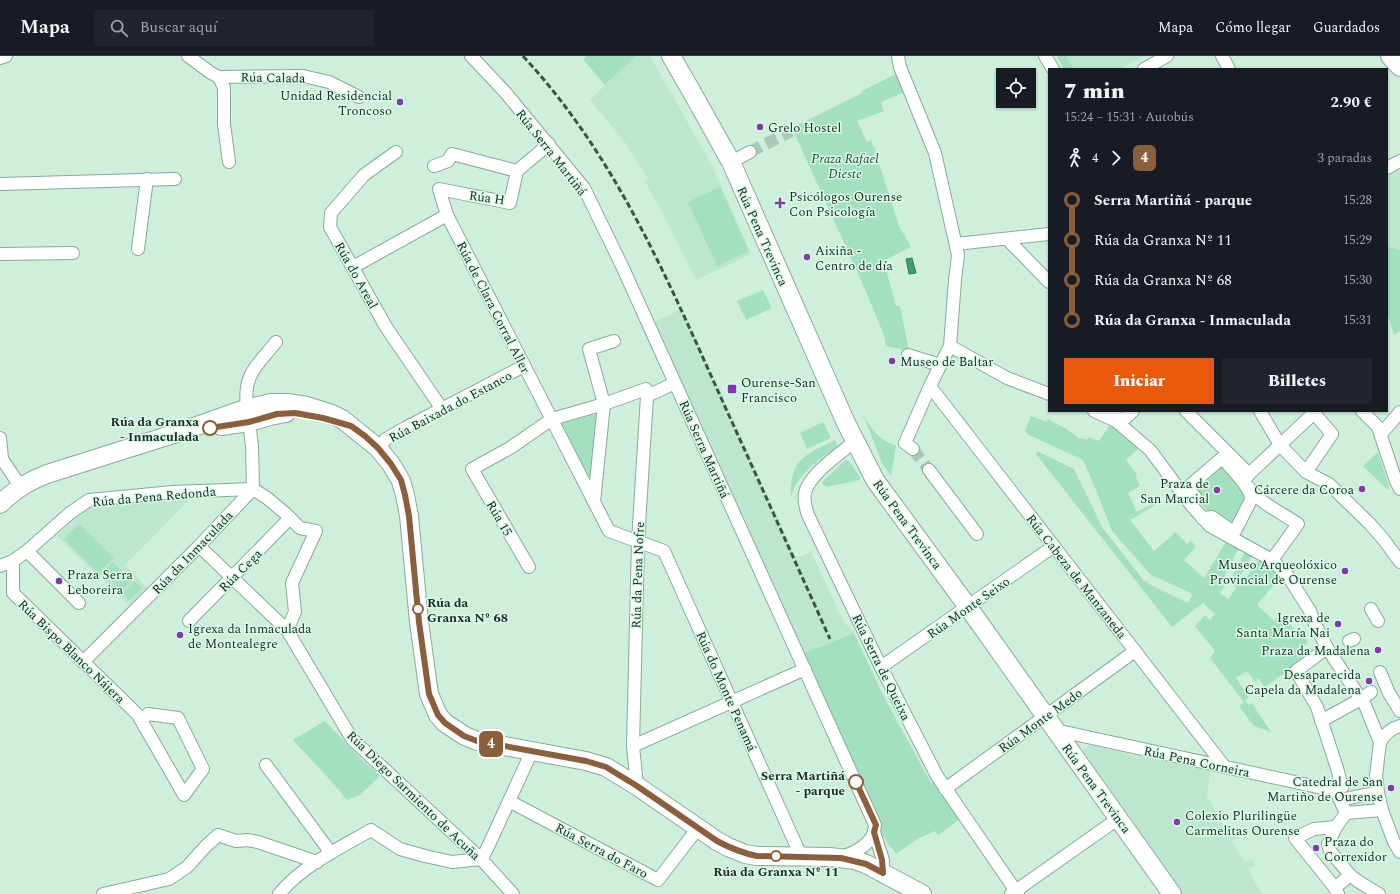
<!DOCTYPE html>
<html lang="es">
<head>
<meta charset="utf-8">
<style>
  body { margin:0; font-family:Spectral,serif; background:#20242c; color:#f1f3f6; height:100vh; display:flex; flex-direction:column; font-size:15px; white-space:nowrap }
  * { box-sizing:border-box; margin:0 }
  p { font-size:13px; color:#9ea1a6 }
  .icon { flex:none; width:22px; height:22px; fill:none; stroke:currentColor; stroke-width:2; stroke-linecap:round; stroke-linejoin:round }
  .map { position:relative; flex:1; overflow:hidden }
  .panel { position:absolute; left:1048px; top:12px; width:340px; height:344px; display:flex; flex-direction:column; background:#171b24; border-radius:0px; box-shadow:0 1px 3px #0004 }
  .panel>* { flex:none }
  .badge { padding:0 8px; border-radius:6px; font-size:14px; line-height:26px }
  .fabs { position:absolute; left:996px; top:12px; display:grid; gap:8px }
  .fabs a { display:grid; place-items:center; width:40px; height:40px; border-radius:0px; background:#171b24; box-shadow:0 1px 3px #0004; font-size:20px }
  .map>.badge { position:absolute; translate:-50% -50%; box-shadow:0 0 0 2px #fff }
  .legs { display:flex; align-items:center; gap:6px; height:44px; padding:0 16px; font-size:13px }
  .legs p { margin-inline-start:auto }
  .headline { display:flex; align-items:center; justify-content:space-between; height:68px; padding:0 16px }
  h1 { font-size:22px; font-weight:800; line-height:30px }
  .action { display:flex; gap:8px; margin-top:auto; padding:8px 16px }
  .action a { flex:1; height:46px; border-radius:0px; background:#ea580c; color:#fff; font-size:16px; font-weight:800; line-height:46px; text-align:center }
  .action a+a { background:#20242c; color:#f1f3f6 }
  ul { padding:0 16px; list-style:none }
  li { display:flex; align-items:center; gap:14px; height:40px; font-size:15px }
  li i { display:grid; place-items:center; width:6px; height:100%; margin:0 5px; background:currentColor }
  li i::after { content:''; width:10px; height:10px; margin:-5px; border:3px solid; border-radius:50%; background:#171b24 }
  li p { margin-inline-start:auto }
  li:first-child i { background:linear-gradient(#0000 50%,currentColor 0) }
  li:last-child i { background:linear-gradient(currentColor 50%,#0000 0) }
  header { display:flex; align-items:center; gap:24px; box-sizing:border-box; height:56px; padding:0 20px; background:#171b24; border-bottom:1px solid #363941 }
  header strong { font-size:19px }
  nav { display:flex; gap:22px; margin-inline-start:auto; font-size:14px }
  .search { width:280px; height:36px; background:#20242c; display:flex; align-items:center; gap:10px; box-sizing:border-box; padding:0 14px; border-radius:0px; color:#9ea1a6; font-size:15px }
  .map>svg:first-child { display:block }
  .built { fill:#bce6cf }
  .green { fill:#a2e0bf }
  .water { fill:#3e9c72; stroke:#357b5b }
  .lines { fill:none; stroke-linecap:round; stroke-linejoin:round }
  .street-tunnel { stroke:#aac8b8; stroke-width:12; stroke-dasharray:12 6; stroke-linecap:butt }
  .street-casing { stroke:#8aaa98; stroke-width:14 }
  .secondary-casing { stroke:#8aaa98; stroke-width:20 }
  .street { stroke:#fff; stroke-width:12 }
  .secondary { stroke:#fff; stroke-width:18 }
  .rail { stroke:#405147; stroke-width:3; stroke-dasharray:6 3; stroke-linecap:butt }
  .line-1-casing { stroke:#fff; stroke-width:9 }
  .line-1 { stroke:#8b5e3c; stroke-width:6 }
  .poi-dot { fill:#8239ab; stroke:#dafdea; stroke-width:1.5 }
  .stop-1-dot { fill:#fff; stroke:#8b5e3c; stroke-width:2 }
  .labels { text-anchor:middle; stroke-width:3; stroke-linejoin:round; paint-order:stroke }
  .street-label { font-size:13px; fill:#202d26; stroke:#dafdea }
  .poi-label { font-size:13px; fill:#202d26; stroke:#dafdea; text-anchor:start }
  .park-label { font-size:13px; font-style:italic; fill:#1d4532; stroke:#dafdea }
  .stop-label { font-size:13px; font-weight:bold; fill:#202d26; stroke:#dafdea; text-anchor:end }
</style>
</head>
<body>
<header>
<strong>Mapa</strong>
<div class="search"><svg class="icon" aria-label="search" viewBox="0 0 24 24"><circle cx="10" cy="10" r="6"/><path d="M15 15l6 6"/></svg>Buscar aquí</div>
<nav><a>Mapa</a><a>Cómo llegar</a><a>Guardados</a></nav>
</header>
<div class="map">
<svg width="1400" height="838" viewBox="0 0 1400 838">
  <rect width="100%" height="100%" fill="#cdefdc"/>
  <g class="built">
    <polygon points="636,0 650,0 711,108 751,198 696,224 663,158 645,125 648,123 646,119 624,85 590,44"/>
    <polygon points="1057,0 1143,0 1121,13 1064,13"/>
    <polygon points="1400,114 1400,194 1387,190 1387,120"/>
    <polygon points="680,254 683,254 796,502 811,496 843,565 854,577 802,598 652,267"/>
    <polygon points="184,440 190,443 125,509 147,532 129,549 57,480 87,451 101,446"/>
    <polygon points="1091,689 1115,695 1210,715 1207,740 1229,779 1237,775 1240,781 1232,785 1245,807 1252,803 1255,809 1248,813 1256,829 1263,838 1183,838 1083,694"/>
  </g>
  <g class="green">
    <polygon points="586,0 636,0 605,29 583,3"/>
    <polygon points="1059,0 1066,0 1074,13 1064,13 1057,1"/>
    <polygon points="896,18 905,36 881,46 884,55 857,65 867,86 871,84 873,91 875,91 877,107 879,107 880,113 881,113 899,170 911,191 887,203 884,206 896,250 900,250 909,295 886,290 884,279 864,231 792,72 862,37 862,35"/>
    <polygon points="720,131 749,195 717,210 688,146"/>
    <polygon points="1387,190 1400,194 1400,275 1394,279 1387,257"/>
    <polygon points="763,234 772,252 746,264 737,245"/>
    <polygon points="597,358 592,426 560,367"/>
    <path d="M863,358C871,373 879,384 896,390L891,420L882,407Z"/>
    <polygon points="1031,360 1047,366 1048,363 1068,374 1080,383 1081,382 1087,384 1088,381 1099,385 1110,369 1127,377 1141,390 1126,404 1137,419 1136,421 1140,430 1128,437 1137,456 1161,443 1162,445 1130,464 1154,495 1176,476 1187,488 1191,485 1196,490 1184,504 1204,522 1227,484 1239,491 1221,527 1225,530 1220,537 1228,543 1236,532 1230,525 1246,494 1253,498 1240,520 1245,523 1260,502 1282,519 1257,549 1274,565 1280,559 1308,586 1301,593 1307,601 1265,631 1258,622 1256,624 1257,626 1256,627 1247,615 1236,622 1249,641 1245,644 1249,649 1252,647 1271,676 1254,670 1239,650 1244,646 1210,602 1215,595 1195,570 1205,559 1210,564 1215,558 1203,547 1172,571 1036,398 1037,395 1074,413 1102,471 1145,526 1147,525 1149,528 1188,547 1193,538 1151,519 1112,475 1098,439 1083,404 1027,378 1025,375"/>
    <polygon points="823,366 831,382 807,393 800,377"/>
    <path d="M835,384L837,389L836,391C819,404 797,419 791,440C790,402 805,399 835,384Z"/>
    <polygon points="1378,396 1389,431 1388,434 1363,410"/>
    <polygon points="846,404 849,405 860,421 860,424 826,431 822,427 825,423"/>
    <polygon points="1227,405 1252,440 1235,471 1215,460 1205,452 1192,435"/>
    <polygon points="79,468 114,502 98,517 64,483"/>
    <polygon points="113,506 132,525 122,535 103,516"/>
    <polygon points="135,526 142,532 129,544 122,538"/>
    <polygon points="854,577 882,637 931,727 934,725 959,764 938,779 935,775 919,782 896,798 887,786 878,769 802,598"/>
    <polygon points="325,665 359,701 380,720 360,739 347,744 331,725 293,684"/>
  </g>
  <polygon class="water" points="912,202 916,217 909,218 906,203"/>
  <g class="lines">
    <g class="street-tunnel">
      <polyline points="750,96 791,75"/>
      <polyline points="913,393 929,414"/>
    </g>
    <defs>
      <g id="street">
        <polyline points="188,0 211,17 219,21 303,20 329,26 359,41"/>
        <polyline points="471,0 505,36 584,132 622,210 875,769 874,776 883,804 883,817"/>
        <polyline points="898,0 900,11 935,97 958,199 955,224 950,290 931,328 905,387 913,393"/>
        <polyline points="1045,0 1053,13"/>
        <polyline points="1222,0 1229,13"/>
        <polyline points="0,2 6,0"/>
        <polyline points="1144,13 1167,0"/>
        <polyline points="219,21 224,32 224,68 229,106"/>
        <polyline points="396,96 364,119 331,157 330,171 386,271 442,353"/>
        <polyline points="731,106 750,96"/>
        <polyline points="434,110 448,105 452,98 517,115 549,88"/>
        <polyline points="1387,112 1400,105"/>
        <polyline points="517,115 510,147 439,133 447,159 609,475 664,495 801,800"/>
        <polyline points="0,128 175,123"/>
        <polyline points="1007,183 1049,226"/>
        <polyline points="956,188 1049,178"/>
        <polyline points="138,193 147,123"/>
        <polyline points="0,198 73,197"/>
        <polyline points="353,211 447,159"/>
        <polyline points="950,290 1007,322 1049,338"/>
        <polyline points="908,299 940,309"/>
        <polyline points="930,331 936,338 1224,710"/>
        <polyline points="647,340 675,327"/>
        <path d="M247,352C243,318 256,311 276,286"/>
        <polyline points="1094,355 1116,365 1150,394 1191,449 1210,470 1272,504 1288,520 1310,555 1314,566 1327,592 1365,649 1380,686 1376,720 1378,736 1382,754 1394,786 1400,796"/>
        <polyline points="1186,355 1249,418"/>
        <polyline points="1260,355 1280,389 1306,416 1329,428 1370,468 1384,484 1400,506"/>
        <polyline points="1362,355 1378,371 1396,425 1400,433"/>
        <polyline points="1112,359 1123,364 1133,355"/>
        <polyline points="1381,378 1400,356"/>
        <polyline points="0,382 2,403 20,430"/>
        <path d="M855,385C841,397 808,419 805,437C803,445 806,452 808,459L879,607L937,720L1018,838"/>
        <polyline points="378,392 386,383 405,372 524,310"/>
        <polyline points="929,414 977,478"/>
        <polyline points="1306,416 1332,378 1314,357"/>
        <path d="M1196,442L1187,432L1222,402C1230,411 1252,432 1251,444L1235,475H1232L1212,461L1202,462"/>
        <polyline points="594,446 604,348 589,293 614,285"/>
        <polyline points="199,490 287,574 352,683 481,803 513,838"/>
        <polyline points="27,495 79,547"/>
        <path d="M1272,504L1298,468C1279,455 1255,445 1244,425L1249,418L1314,357"/>
        <polyline points="13,505 13,537 138,659 184,739 203,713 178,662 148,658 141,664"/>
        <polyline points="0,510 13,505 27,495 70,457 89,444 173,436 253,433 267,442 285,457 300,472 316,475 292,527 295,556 287,574"/>
        <polyline points="529,511 472,413 510,392 552,363 604,348 646,333 647,340 638,486 633,690 637,730"/>
        <polyline points="1371,553 1378,565"/>
        <polyline points="189,565 290,462"/>
        <polyline points="1349,585 1354,583"/>
        <polyline points="83,606 199,490 253,433 252,390 249,366"/>
        <polyline points="881,611 1054,490"/>
        <polyline points="1380,616 1389,637 1400,655"/>
        <polyline points="1321,665 1361,643 1371,636"/>
        <polyline points="1055,674 1336,735 1342,731 1337,712 1317,651 1296,615 1327,592"/>
        <path d="M1380,686C1385,678 1392,672 1400,670"/>
        <polyline points="633,690 805,613"/>
        <polyline points="266,709 331,797"/>
        <polyline points="945,733 1135,595"/>
        <polyline points="1336,735 1346,757 1382,754"/>
        <polyline points="1340,744 1378,736"/>
        <polyline points="509,745 658,824 698,772"/>
        <path d="M842,801C855,796 869,790 874,776"/>
        <polyline points="481,803 486,795 532,695"/>
        <path d="M1350,819C1356,825 1371,833 1379,838"/>
        <polyline points="1335,832 1350,819 1330,795 1328,788 1336,771"/>
        <polyline points="103,838 169,823 187,811 206,790 218,779 236,785 247,784 258,786 317,806"/>
        <path d="M279,838C303,809 340,792 371,774L400,793L425,800L452,806L481,803"/>
        <polyline points="1011,838 1119,762"/>
        <polyline points="1338,838 1335,832 1295,782 1314,773 1336,771 1346,757"/>
      </g>
      <g id="secondary">
        <polyline points="671,0 689,31 731,106 846,367 875,424 968,551 1172,838"/>
        <polyline points="1390,0 1400,11"/>
        <polyline points="221,370 249,366 270,360 286,357"/>
        <path d="M0,448C16,433 27,426 47,418L180,376L245,353L271,347H287L307,350L332,358L342,363L378,392L391,408L401,425L405,439L409,460L419,566L429,638L438,659L445,667L465,680L477,685L586,705L606,711L637,730L717,785L728,791L745,798L757,800L830,801L855,804L866,808L922,838"/>
      </g>
    </defs>
    <use href="#street" class="street-casing"/>
    <use href="#secondary" class="secondary-casing"/>
    <use href="#street" class="street"/>
    <use href="#secondary" class="secondary"/>
    <path class="rail" d="M523,0C615,99 667,222 722,344C758,423 794,503 830,583"/>
  </g>
  <g class="lines">
    <defs>
      <path id="line-1" d="M210,372L249,366L277,358L295,357L323,362L351,370L365,380L378,392L391,408L401,424L405,439L409,460L419,566L429,638L438,659L445,667L464,680L477,685L586,705L606,711L637,730L717,785C730,792 742,797 757,800L841,802L866,808L883,817L882,804L874,776L876,769L856,726"/>
    </defs>
    <use href="#line-1" class="line-1-casing"/>
    <use href="#line-1" class="line-1"/>
  </g>
  <g class="poi-dot">
    <circle cx="400" cy="46" r="4"/>
    <circle cx="760" cy="71" r="4"/>
    <path d="M778 141h4v4h4v4h-4v4h-4v-4h-4v-4h4z"/>
    <circle cx="807" cy="201" r="4"/>
    <circle cx="892" cy="305" r="4"/>
    <rect x="727" y="328" width="10" height="10" rx="2"/>
    <circle cx="1362" cy="433" r="4"/>
    <circle cx="1217" cy="434" r="4"/>
    <circle cx="1345" cy="515" r="4"/>
    <circle cx="59" cy="525" r="4"/>
    <circle cx="1338" cy="568" r="4"/>
    <circle cx="180" cy="579" r="4"/>
    <circle cx="1378" cy="594" r="4"/>
    <circle cx="1369" cy="625" r="4"/>
    <circle cx="1391" cy="732" r="4"/>
    <circle cx="1177" cy="766" r="4"/>
    <circle cx="1316" cy="792" r="4"/>
  </g>
  <g class="stop-1-dot">
    <circle cx="210" cy="372" r="7"/>
    <circle cx="418" cy="553" r="5"/>
    <circle cx="856" cy="726" r="7"/>
    <circle cx="776" cy="800" r="5"/>
  </g>
  <g class="labels">
    <g class="street-label">
      <text transform="translate(273 21) rotate(1)" y="5">Rúa Calada</text>
      <text transform="translate(552 96) rotate(52)" y="5">Rúa Serra Martiñá</text>
      <text transform="translate(487 141) rotate(8)" y="5">Rúa H</text>
      <text transform="translate(763 180) rotate(66)" y="5">Rúa Pena Trevinca</text>
      <text transform="translate(357 219) rotate(61)" y="5">Rúa do Areal</text>
      <text transform="translate(494 251) rotate(63)" y="5">Rúa de Clara Corral Aller</text>
      <text transform="translate(450 350) rotate(-28)" y="5">Rúa Baixada do Estanco</text>
      <text transform="translate(705 393) rotate(66)" y="5">Rúa Serra Martiñá</text>
      <text transform="translate(154 440) rotate(-5)" y="5">Rúa da Pena Redonda</text>
      <text transform="translate(500 462) rotate(60)" y="5">Rúa 15</text>
      <text transform="translate(908 468) rotate(54)" y="5">Rúa Pena Trevinca</text>
      <text transform="translate(192 496) rotate(-46)" y="5">Rúa da Inmaculada</text>
      <text transform="translate(240 514) rotate(-45)" y="5">Rúa Cega</text>
      <text transform="translate(637 519) rotate(-88)" y="5">Rúa da Pena Nofre</text>
      <text transform="translate(1077 520) rotate(52)" y="5">Rúa Cabeza de Manzaneda</text>
      <text transform="translate(968 551) rotate(-35)" y="5">Rúa Monte Seixo</text>
      <text transform="translate(72 595) rotate(44)" y="5">Rúa Bispo Blanco Nájera</text>
      <text transform="translate(882 611) rotate(64)" y="5">Rúa Serra de Queixa</text>
      <text transform="translate(727 635) rotate(66)" y="5">Rúa do Monte Penamá</text>
      <text transform="translate(1040 664) rotate(-36)" y="5">Rúa Monte Medo</text>
      <text transform="translate(1197 705) rotate(12)" y="5">Rúa Pena Corneira</text>
      <text transform="translate(1097 732) rotate(54)" y="5">Rúa Pena Trevinca</text>
      <text transform="translate(414 739) rotate(44)" y="5">Rúa Diego Sarmiento de Acuña</text>
      <text transform="translate(602 794) rotate(28)" y="5">Rúa Serra do Faro</text>
    </g>
    <g class="poi-label">
      <text x="392" y="44" text-anchor="end">Unidad Residencial<tspan x="392" dy="15">Troncoso</tspan></text>
      <text x="768" y="76">Grelo Hostel</text>
      <text x="789" y="145">Psicólogos Ourense<tspan x="789" dy="15">Con Psicología</tspan></text>
      <text x="815" y="199">Aixiña -<tspan x="815" dy="15">Centro de día</tspan></text>
      <text x="900" y="310">Museo de Baltar</text>
      <text x="741" y="331">Ourense-San<tspan x="741" dy="15">Francisco</tspan></text>
      <text x="1209" y="432" text-anchor="end">Praza de<tspan x="1209" dy="15">San Marcial</tspan></text>
      <text x="1354" y="438" text-anchor="end">Cárcere da Coroa</text>
      <text x="1337" y="513" text-anchor="end">Museo Arqueolóxico<tspan x="1337" dy="15">Provincial de Ourense</tspan></text>
      <text x="67" y="523">Praza Serra<tspan x="67" dy="15">Leboreira</tspan></text>
      <text x="1330" y="566" text-anchor="end">Igrexa de<tspan x="1330" dy="15">Santa María Nai</tspan></text>
      <text x="188" y="577">Igrexa da Inmaculada<tspan x="188" dy="15">de Montealegre</tspan></text>
      <text x="1370" y="599" text-anchor="end">Praza da Madalena</text>
      <text x="1361" y="623" text-anchor="end">Desaparecida<tspan x="1361" dy="15">Capela da Madalena</tspan></text>
      <text x="1383" y="730" text-anchor="end">Catedral de San<tspan x="1383" dy="15">Martiño de Ourense</tspan></text>
      <text x="1185" y="764">Colexio Plurilingüe<tspan x="1185" dy="15">Carmelitas Ourense</tspan></text>
      <text x="1324" y="790">Praza do<tspan x="1324" dy="15">Correxidor</tspan></text>
    </g>
    <g class="park-label">
      <text x="845" y="107">Praza Rafael<tspan x="845" dy="15">Dieste</tspan></text>
    </g>
    <g class="stop-label">
      <text x="199" y="370">Rúa da Granxa<tspan x="199" dy="15">- Inmaculada</tspan></text>
      <text x="427" y="551" text-anchor="start">Rúa da<tspan x="427" dy="15">Granxa Nº 68</tspan></text>
      <text x="845" y="724">Serra Martiñá<tspan x="845" dy="15">- parque</tspan></text>
      <text x="776" y="820" text-anchor="middle">Rúa da Granxa Nº 11</text>
    </g>
  </g>
</svg>
<div class="fabs">
<a><svg class="icon" aria-label="locate" viewBox="0 0 24 24"><circle cx="12" cy="12" r="6"/><path d="M12 2v4M12 18v4M2 12h4M18 12h4"/></svg></a>
</div>
<b class="badge" style="left:491px;top:688px;background:#8b5e3c;color:#fff">4</b>
<section class="panel">
<div class="headline"><div><h1>7 min</h1><p>15:24 – 15:31 · Autobús</p></div><b>2.90 €</b></div>
<div class="legs"><svg class="icon" aria-label="walk" viewBox="0 0 24 24"><circle cx="13" cy="4" r="2"/><path d="M13 8l-2 6 4 7M11 14l-3 7M7 12l3-4h3l4 4"/></svg>4<svg class="icon" aria-label="forward" viewBox="0 0 24 24"><path d="M9 5l7 7-7 7"/></svg><b class="badge" style="background:#8b5e3c;color:#fff">4</b><p>3 paradas</p></div>
<ul>
<li><i style="color:#8b5e3c"></i><b>Serra Martiñá - parque</b><p>15:28</p></li>
<li><i style="color:#8b5e3c"></i><span>Rúa da Granxa Nº 11</span><p>15:29</p></li>
<li><i style="color:#8b5e3c"></i><span>Rúa da Granxa Nº 68</span><p>15:30</p></li>
<li><i style="color:#8b5e3c"></i><b>Rúa da Granxa - Inmaculada</b><p>15:31</p></li>
</ul>
<div class="action"><a>Iniciar</a><a>Billetes</a></div>
</section>
</div>
</body>
</html>
